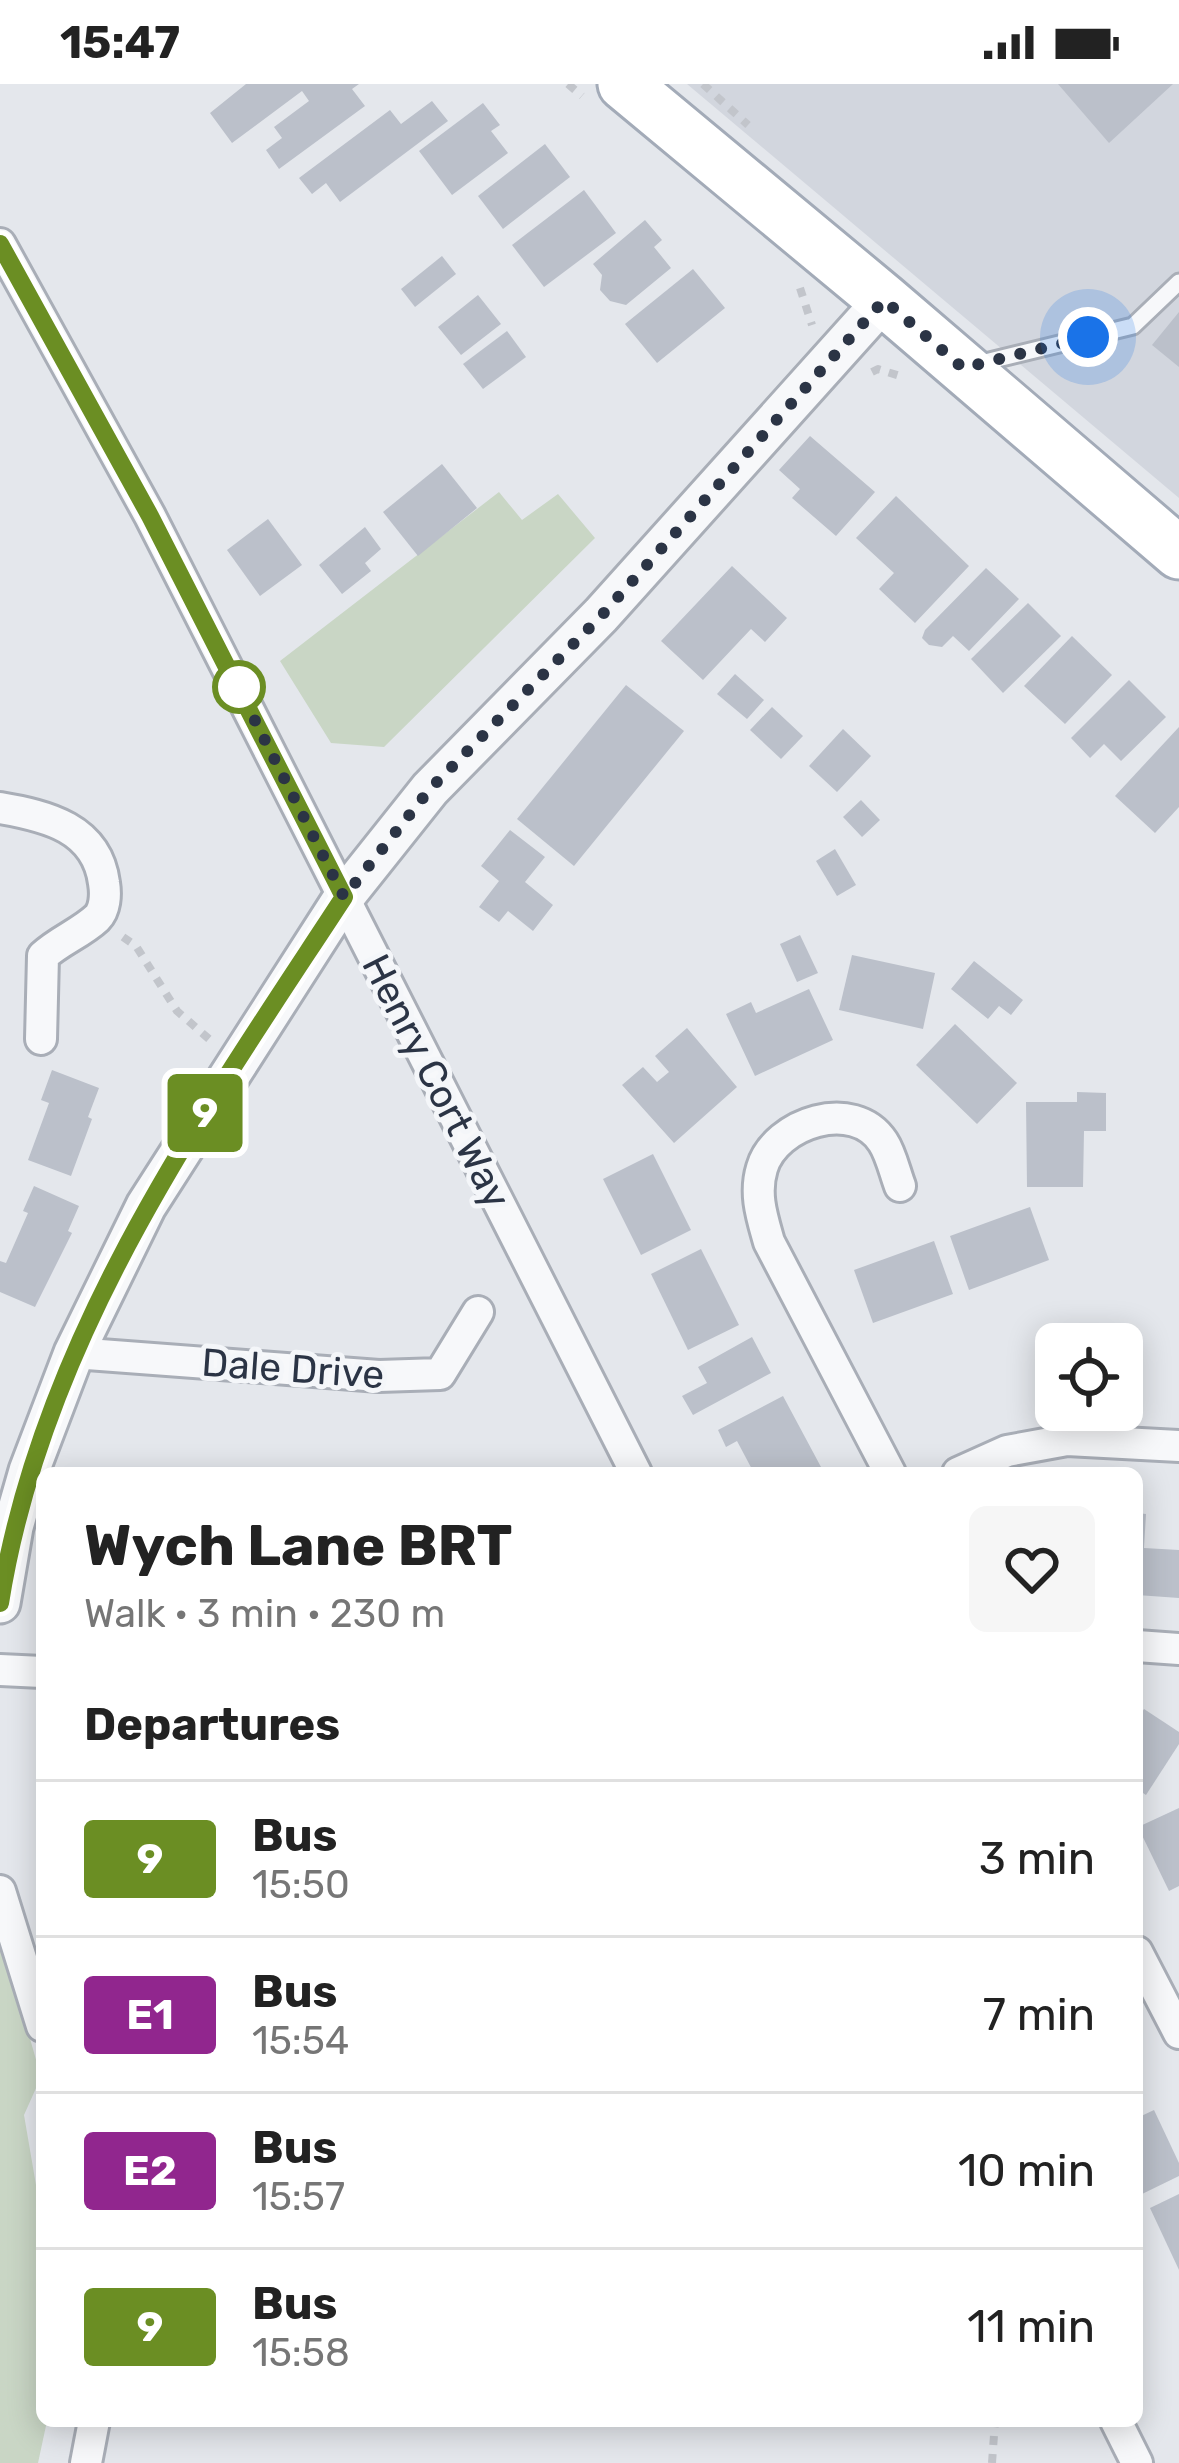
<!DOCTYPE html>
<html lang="en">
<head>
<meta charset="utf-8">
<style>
  body { margin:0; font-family:Rubik,sans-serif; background:#f6f6f6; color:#222; height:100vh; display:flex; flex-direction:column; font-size:45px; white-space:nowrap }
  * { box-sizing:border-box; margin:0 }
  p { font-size:39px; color:#767676 }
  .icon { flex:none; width:66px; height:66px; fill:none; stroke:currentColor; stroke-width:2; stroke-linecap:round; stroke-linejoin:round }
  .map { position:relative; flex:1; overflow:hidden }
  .drawer { position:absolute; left:36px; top:1383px; width:1107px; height:960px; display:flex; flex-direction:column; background:#fff; border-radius:18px; box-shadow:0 6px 30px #0003 }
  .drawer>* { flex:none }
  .badge { padding:0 24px; border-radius:9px; font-size:42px; line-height:78px }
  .fabs { position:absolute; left:1035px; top:1239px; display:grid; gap:24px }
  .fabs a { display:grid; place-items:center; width:108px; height:108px; border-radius:18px; background:#fff; box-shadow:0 6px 30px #0003; font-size:60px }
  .you { position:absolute; width:60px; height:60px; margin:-30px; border:9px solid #fff; border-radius:50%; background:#1a73e8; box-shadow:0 0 0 18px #1a73e833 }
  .map>.badge { position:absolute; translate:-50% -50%; box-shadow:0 0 0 6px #fff }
  h2 { padding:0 48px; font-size:45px; line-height:108px }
  .round { display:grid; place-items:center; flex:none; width:126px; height:126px; border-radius:18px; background:#f6f6f6 }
  .summary { display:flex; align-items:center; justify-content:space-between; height:204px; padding:0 48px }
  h1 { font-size:57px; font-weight:700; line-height:90px }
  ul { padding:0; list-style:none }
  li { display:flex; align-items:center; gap:36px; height:156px; padding:0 48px; border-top:3px solid #e0e0e0 }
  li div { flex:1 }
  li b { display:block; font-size:45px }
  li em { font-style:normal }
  li .badge { min-width:132px; font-weight:700; text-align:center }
  .status { display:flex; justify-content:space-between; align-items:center; height:84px; padding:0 60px; background:#fff; direction:ltr }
  .status svg { height:33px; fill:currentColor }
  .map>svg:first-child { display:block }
  .built { fill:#d2d6de }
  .green { fill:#c9d6c5 }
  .building { fill:#bbc0ca }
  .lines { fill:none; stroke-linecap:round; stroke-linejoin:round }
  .service-casing { stroke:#a9aeb7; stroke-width:21 }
  .minor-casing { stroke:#a9aeb7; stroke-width:36 }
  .tertiary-casing { stroke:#a9aeb7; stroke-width:45 }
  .primary-casing { stroke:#a3abb8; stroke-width:57 }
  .path { stroke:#c2c5cb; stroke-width:8; stroke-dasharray:9 9; stroke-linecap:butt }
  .service { stroke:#f7f8fa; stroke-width:15 }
  .minor { stroke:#f7f8fa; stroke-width:30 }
  .tertiary { stroke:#f7f8fa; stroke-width:39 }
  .primary { stroke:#fff; stroke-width:51 }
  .line-casing { stroke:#fff; stroke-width:27 }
  .line { stroke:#6b8e23; stroke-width:18 }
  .walk { stroke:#2b3445; stroke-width:12; stroke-dasharray:0 21.6 }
  .stop-dot { fill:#fff; stroke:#6b8e23; stroke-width:6 }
  .labels { text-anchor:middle; stroke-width:10; stroke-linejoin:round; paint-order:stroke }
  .street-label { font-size:39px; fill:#2b3445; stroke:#f4f6f9 }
</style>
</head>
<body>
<div class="status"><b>15:47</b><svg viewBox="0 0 49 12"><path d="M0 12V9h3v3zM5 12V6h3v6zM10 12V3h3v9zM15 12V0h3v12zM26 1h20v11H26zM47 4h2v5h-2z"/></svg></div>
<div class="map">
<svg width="1179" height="2379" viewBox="0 0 1179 2379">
  <rect width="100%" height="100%" fill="#e4e7ec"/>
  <polygon class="built" points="687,0 1179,0 1179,414"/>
  <g class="green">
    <polygon points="499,408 522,436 558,410 595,454 384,663 331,659 280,577"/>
    <polygon points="0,1850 41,1993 24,2031 42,2136 42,2337 47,2337 38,2379 0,2379"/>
  </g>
  <g class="building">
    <polygon points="246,0 359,0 352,5 365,22 279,85 266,66 282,54 274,43 309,17 302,7 232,59 210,29"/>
    <polygon points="1058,0 1173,0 1109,59"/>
    <polygon points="432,17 448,37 340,118 326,99 312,110 299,94 390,26 401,40"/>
    <polygon points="483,19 500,41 491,47 508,69 452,111 419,67"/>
    <polygon points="545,60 570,93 503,145 478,112"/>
    <polygon points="584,106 616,149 544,203 512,161"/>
    <polygon points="645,136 662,156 654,163 671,184 626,221 610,217 600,206 602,191 593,180"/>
    <polygon points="442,172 456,190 415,223 401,205"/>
    <polygon points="693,185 725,224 657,279 625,240"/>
    <polygon points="478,211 501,240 461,271 438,243"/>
    <polygon points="1179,228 1179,283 1152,261"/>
    <polygon points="507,247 526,273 483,305 463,280"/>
    <polygon points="810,352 875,408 836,452 792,414 800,405 779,386"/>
    <polygon points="442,380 477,424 418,472 383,428"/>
    <polygon points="896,412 969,482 915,539 879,505 894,489 856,454"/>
    <polygon points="268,435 302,481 260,512 227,466"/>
    <polygon points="365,443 381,465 365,479 371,487 342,510 319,481"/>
    <polygon points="732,482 787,534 765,558 751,545 703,596 661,557"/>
    <polygon points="986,484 1019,515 969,567 953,552 942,563 929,561 922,554 925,546"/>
    <polygon points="1028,519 1061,552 1003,609 971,575"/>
    <polygon points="1072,552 1112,591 1065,640 1024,602"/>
    <polygon points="735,590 764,616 747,635 717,610"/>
    <polygon points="1129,596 1166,633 1121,677 1104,660 1090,674 1071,654"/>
    <polygon points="626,601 684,647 574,782 517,735"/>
    <polygon points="772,623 803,652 781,675 750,646"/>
    <polygon points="1179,643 1179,723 1155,749 1115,712"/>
    <polygon points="843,645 871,672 837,708 809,682"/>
    <polygon points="861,716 880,736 862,753 843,733"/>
    <polygon points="510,746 545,773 525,798 553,821 533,847 508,827 499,838 479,823 499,797 481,782"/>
    <polygon points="835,765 856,801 837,812 816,777"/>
    <polygon points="800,851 818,889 797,898 780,860"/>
    <polygon points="852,871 935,889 923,945 839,926"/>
    <polygon points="974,877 1023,916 1011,931 999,922 988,935 951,905"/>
    <polygon points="809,905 833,956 755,992 726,930 751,918 756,929"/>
    <polygon points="955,940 1017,999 977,1040 916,981"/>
    <polygon points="687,944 737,1003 674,1059 622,1001 643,983 657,998 669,988 655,972"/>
    <polygon points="52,986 99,1004 88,1033 92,1035 71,1092 28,1076 49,1019 41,1016"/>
    <polygon points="1077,1008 1106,1009 1106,1047 1084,1047 1083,1103 1027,1103 1026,1018 1077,1018"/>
    <polygon points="653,1070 691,1146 641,1171 603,1095"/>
    <polygon points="34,1102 79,1122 68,1147 72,1149 35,1223 0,1208 0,1177 6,1179 28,1129 23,1127"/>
    <polygon points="1030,1123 1049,1176 969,1206 950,1152"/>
    <polygon points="934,1157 953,1210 873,1239 854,1186"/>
    <polygon points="701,1165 739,1241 688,1266 651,1190"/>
    <polygon points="752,1253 771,1289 693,1331 682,1312 707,1299 698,1283"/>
    <polygon points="783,1312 821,1383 810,1389 754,1389 737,1357 726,1363 718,1346"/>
    <polygon points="1137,1429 1146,1430 1144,1464 1179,1466 1179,1514 1137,1511"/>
    <polygon points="1144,1625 1179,1648 1179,1660 1146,1711 1137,1705 1137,1636"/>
    <polygon points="1179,1724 1179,1802 1169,1807 1138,1743"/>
    <polygon points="1154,2026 1179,2079 1179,2092 1140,2111 1137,2034"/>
    <polygon points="1179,2110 1179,2186 1150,2124"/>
  </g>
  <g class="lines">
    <defs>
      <polyline id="service" points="977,280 1133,242 1179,198"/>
      <g id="minor">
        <polyline points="0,160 150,432 636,1389"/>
        <path d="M0,724C47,732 97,744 104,799C106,811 105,826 97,834C81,849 59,857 43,872L41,955"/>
        <polyline points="74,1269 379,1292 440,1290 478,1228"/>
        <path d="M890,1389L769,1158C762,1133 754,1110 762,1084C775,1039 854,1013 883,1058C891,1070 895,1089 900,1102"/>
        <polyline points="958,1389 1007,1367 1067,1356 1179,1362"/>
        <polyline points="1137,1562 1179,1565"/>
        <polyline points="0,1586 42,1588"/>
        <polyline points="0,1807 42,1942"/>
        <polyline points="1137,1868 1179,1949"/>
        <polyline points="1116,2337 1137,2379"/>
        <polyline points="86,2379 94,2337"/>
      </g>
      <polyline id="tertiary" points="0,1519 13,1443 29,1387 74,1269 146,1122 344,813 430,705 601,531 884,216"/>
      <polyline id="primary" points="624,0 884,216 1179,469"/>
    </defs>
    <use href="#service" class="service-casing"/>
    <use href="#minor" class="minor-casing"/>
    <use href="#tertiary" class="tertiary-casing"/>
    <use href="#primary" class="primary-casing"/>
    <g class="path">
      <polyline points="568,0 582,12"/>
      <polyline points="703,0 748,41"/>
      <polyline points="800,204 812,241"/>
      <polyline points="872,288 878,285 903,293"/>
      <polyline points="123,853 136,862 177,927 209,955"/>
      <polyline points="992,2379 995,2337"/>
    </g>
    <use href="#service" class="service"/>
    <use href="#minor" class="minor"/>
    <use href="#tertiary" class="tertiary"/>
    <use href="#primary" class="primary"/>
  </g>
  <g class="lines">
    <defs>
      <path id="line" d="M0,160L150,432L344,813C200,1033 42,1254 0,1519"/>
    </defs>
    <use href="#line" class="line-casing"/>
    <use href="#line" class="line"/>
    <polyline class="walk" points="239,603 232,591 344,813 430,705 602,531 884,216 963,284 1088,253"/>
  </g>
  <circle class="stop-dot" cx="239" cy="603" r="24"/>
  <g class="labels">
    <g class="street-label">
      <text transform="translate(437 997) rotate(63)" y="14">Henry Cort Way</text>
      <text transform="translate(293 1284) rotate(4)" y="14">Dale Drive</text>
    </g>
  </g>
</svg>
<div class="fabs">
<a><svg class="icon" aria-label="locate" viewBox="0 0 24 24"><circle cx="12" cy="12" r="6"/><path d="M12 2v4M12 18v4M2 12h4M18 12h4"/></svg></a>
</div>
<div class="you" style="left:1088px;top:253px"></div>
<b class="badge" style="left:205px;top:1029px;background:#6b8e23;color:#fff">9</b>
<section class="drawer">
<div class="summary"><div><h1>Wych Lane BRT</h1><p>Walk · 3 min · 230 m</p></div><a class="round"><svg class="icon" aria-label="heart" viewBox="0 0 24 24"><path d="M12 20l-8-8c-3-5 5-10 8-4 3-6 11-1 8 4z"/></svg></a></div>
<h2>Departures</h2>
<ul>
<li><span class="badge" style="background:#6b8e23;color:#fff">9</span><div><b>Bus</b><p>15:50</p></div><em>3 min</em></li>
<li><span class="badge" style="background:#91268e;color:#fff">E1</span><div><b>Bus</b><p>15:54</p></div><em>7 min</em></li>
<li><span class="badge" style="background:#91268e;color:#fff">E2</span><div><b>Bus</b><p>15:57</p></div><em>10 min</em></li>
<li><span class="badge" style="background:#6b8e23;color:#fff">9</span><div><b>Bus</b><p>15:58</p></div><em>11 min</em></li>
</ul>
</section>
</div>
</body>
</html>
